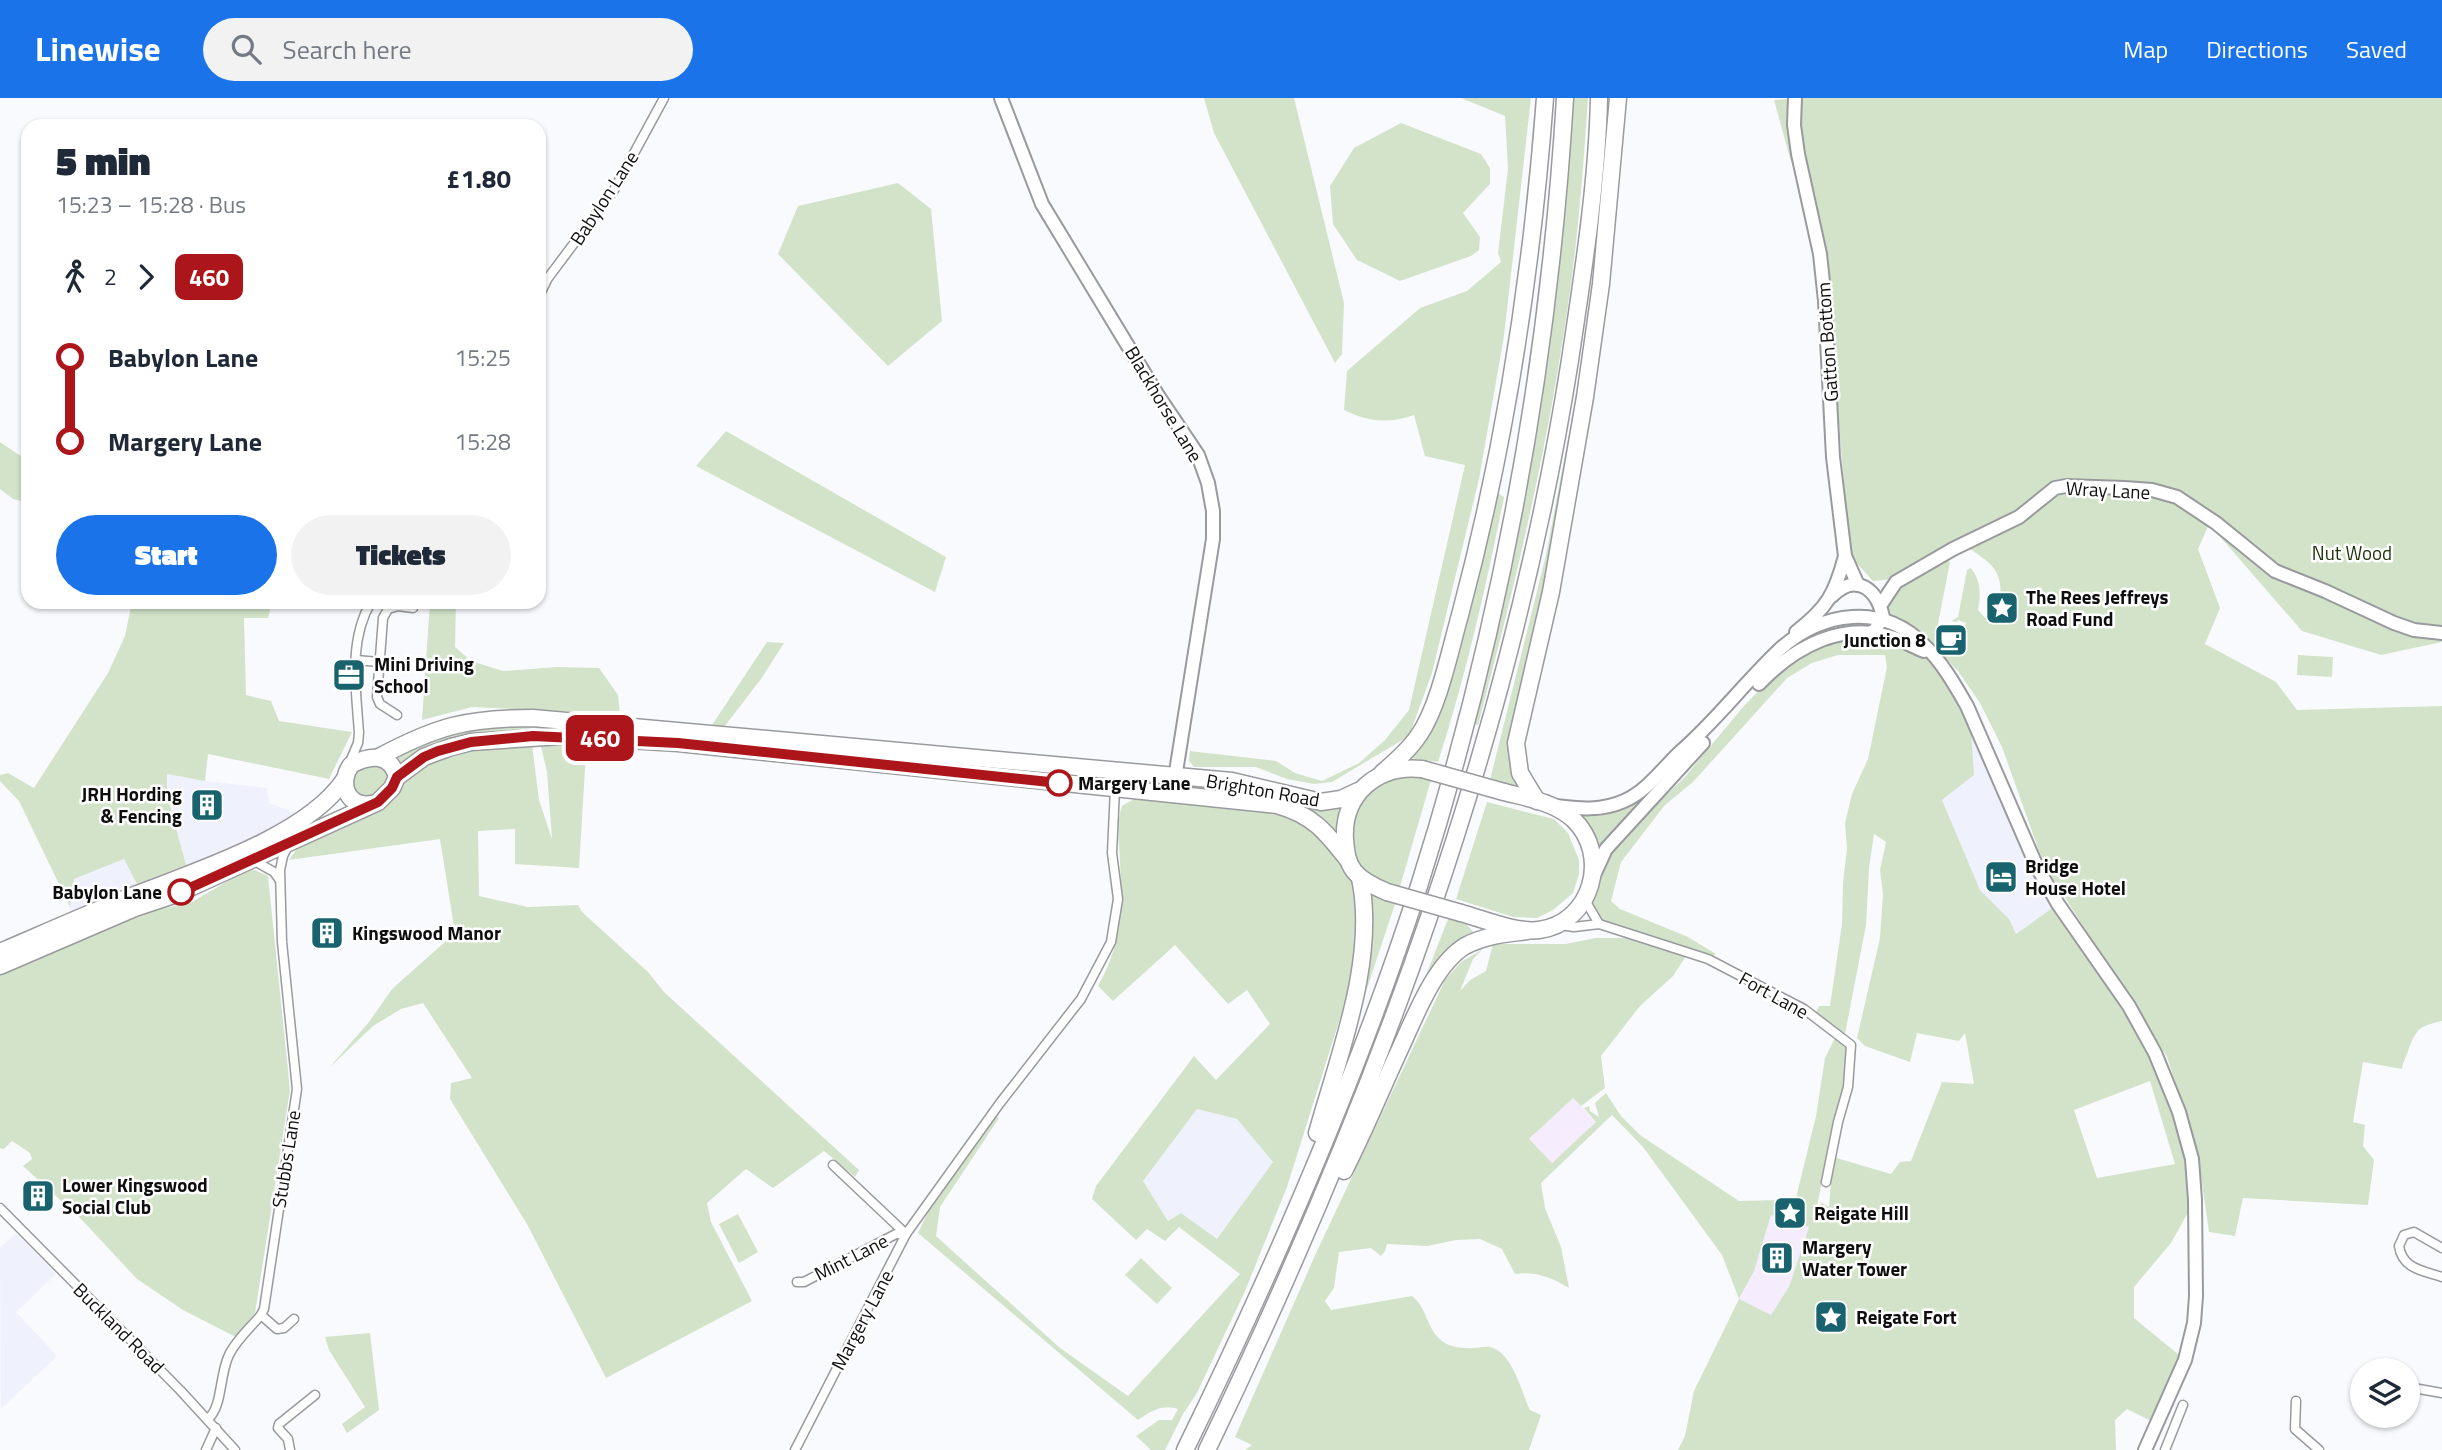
<!DOCTYPE html>
<html lang="en">
<head>
<meta charset="utf-8">
<style>
  body { margin:0; font-family:"Titillium Web",sans-serif; background:#f2f2f3; color:#1f2937; height:100vh; display:flex; flex-direction:column; font-size:26px; white-space:nowrap }
  * { box-sizing:border-box; margin:0 }
  p { font-size:23px; color:#747a83 }
  .icon { flex:none; width:38px; height:38px; fill:none; stroke:currentColor; stroke-width:2; stroke-linecap:round; stroke-linejoin:round }
  .map { position:relative; flex:1; overflow:hidden }
  .sheet { position:absolute; left:21px; top:21px; width:525px; height:490px; display:flex; flex-direction:column; background:#fff; border-radius:21px; box-shadow:0 2px 5px #0004 }
  .sheet>* { flex:none }
  .badge { padding:0 14px; border-radius:10px; font-size:24px; line-height:46px }
  .buttons { position:absolute; left:2350px; top:1260px; display:grid; gap:14px }
  .buttons a { display:grid; place-items:center; width:70px; height:70px; border-radius:50%; background:#fff; box-shadow:0 2px 5px #0004; font-size:35px }
  .map>.badge { position:absolute; translate:-50% -50%; box-shadow:0 0 0 4px #fff }
  .legs { display:flex; align-items:center; gap:10px; height:77px; padding:0 35px; font-size:23px }
  .legs p { margin-inline-start:auto }
  .overview { display:flex; align-items:center; justify-content:space-between; height:119px; padding:0 35px }
  h1 { font-size:38px; font-weight:800; line-height:52px }
  .cta { display:flex; gap:14px; margin-top:auto; padding:14px 35px }
  .cta a { flex:1; height:80px; border-radius:42px; background:#1a73e8; color:#fff; font-size:28px; font-weight:800; line-height:80px; text-align:center }
  .cta a+a { background:#f2f2f3; color:#1f2937 }
  ul { padding:0 35px; list-style:none }
  li { display:flex; align-items:center; gap:24px; height:84px; font-size:26px }
  li i { display:grid; place-items:center; width:10px; height:100%; margin:0 9px; background:currentColor }
  li i::after { content:''; width:18px; height:18px; margin:-9px; border:5px solid; border-radius:50%; background:#fff }
  li p { margin-inline-start:auto }
  li:first-child i { background:linear-gradient(#0000 50%,currentColor 0) }
  li:last-child i { background:linear-gradient(currentColor 50%,#0000 0) }
  header { display:flex; align-items:center; gap:42px; box-sizing:border-box; height:98px; padding:0 35px; background:#1a73e8; color:#fff }
  header strong { font-size:33px }
  nav { display:flex; gap:38px; margin-inline-start:auto; font-size:24px }
  .search { width:490px; height:63px; background:#f2f2f3; display:flex; align-items:center; gap:18px; box-sizing:border-box; padding:0 24px; border-radius:38px; color:#747a83; font-size:26px }
  .map>svg:first-child { display:block }
  .built { fill:#eff1fd }
  .industrial { fill:#f5edfd }
  .green { fill:#d3e3c9; fill-rule:evenodd }
  .lines { fill:none; stroke-linecap:round; stroke-linejoin:round }
  .street-casing { stroke:#999a9e; stroke-width:11 }
  .secondary-casing { stroke:#999a9e; stroke-width:16 }
  .primary-casing { stroke:#999a9e; stroke-width:16 }
  .highway-casing { stroke:#999a9e; stroke-width:19 }
  .street { stroke:#fff; stroke-width:8 }
  .secondary { stroke:#fff; stroke-width:12 }
  .primary { stroke:#fff; stroke-width:12 }
  .highway { stroke:#fff; stroke-width:16 }
  .highway-bridge-casing { stroke:#999a9e; stroke-width:19; stroke-linecap:butt }
  .highway-bridge { stroke:#fff; stroke-width:16 }
  .line-1-casing { stroke:#fff; stroke-width:16 }
  .line-1 { stroke:#ac151a; stroke-width:10 }
  .stop-1-dot { fill:#fff; stroke:#ac151a; stroke-width:3.5 }
  .labels { text-anchor:middle; stroke-width:5; stroke-linejoin:round; paint-order:stroke }
  .street-label { font-size:19px; fill:#0e0e0f; stroke:#fff }
  .park-label { font-size:19px; fill:#1b3107; stroke:#fff }
  .poi-label { font-size:19px; font-weight:bold; fill:#0e0e0f; stroke:#fff; text-anchor:start }
  .stop-label { font-size:19px; font-weight:bold; fill:#0e0e0f; stroke:#fff; text-anchor:start }
</style>
</head>
<body>
<header>
<strong>Linewise</strong>
<div class="search"><svg class="icon" aria-label="search" viewBox="0 0 24 24"><circle cx="10" cy="10" r="6"/><path d="M15 15l6 6"/></svg>Search here</div>
<nav><a>Map</a><a>Directions</a><a>Saved</a></nav>
</header>
<div class="map">
<svg width="2442" height="1352" viewBox="0 0 2442 1352">
  <rect width="100%" height="100%" fill="#f9fafe"/>
  <g class="built">
    <polygon points="1971,630 2058,806 2016,836 2009,821 1980,792 1942,702 1974,677"/>
    <polygon points="167,676 205,683 267,690 269,705 298,716 239,749 186,767 167,697"/>
    <polygon points="125,761 137,786 69,817 73,781"/>
    <polygon points="1197,1011 1237,1021 1274,1064 1217,1142 1181,1115 1168,1123 1143,1083"/>
    <polygon points="16,1135 56,1176 16,1214 57,1258 1,1311 0,1150"/>
  </g>
  <g class="industrial">
    <polygon points="1573,999 1596,1024 1552,1066 1529,1042"/>
    <polygon points="1771,1117 1810,1129 1789,1190 1771,1217 1739,1202 1754,1173"/>
  </g>
  <g class="green">
    <polygon points="1204,0 1294,0 1344,205 1342,256 1335,265 1214,35"/>
    <path d="M1461,0H1531L1504,238L1479,381L1432,575L1409,638L1332,684L1314,686L1287,681L1256,669H1194L1189,663L1190,653L1276,663L1295,675L1322,683L1359,665L1385,642L1409,612L1465,367L1425,358L1414,317C1389,326 1368,324 1344,312L1347,273L1420,210L1467,193L1501,164L1498,155L1508,71L1505,18Z"/>
    <path d="M1574,0H1588C1583,76 1577,152 1565,227C1545,362 1513,495 1478,627L1474,626C1527,420 1560,212 1574,0Z"/>
    <path d="M1799,0H2442V544L2381,557L2302,533L2209,426L2198,451L2220,510L2205,546L2276,584L2297,612L2442,608V923C2420,928 2417,930 2409,950C2407,958 2403,963 2402,971L2363,964L2353,1024L2365,1027L2363,1048L2374,1062L2368,1107L2243,1100L2235,1138L2209,1134L2197,1051L2167,959L2044,767L2002,649L1980,605L1958,573L1932,546L1887,518L1891,495L1943,461L1950,464L1937,531L1943,533L1939,543L1957,551L1966,525L1958,522L1957,524L1951,523L1958,519L1967,472L1971,470C1981,483 1981,497 1978,512L1989,524C2001,509 2006,484 1992,468C1984,459 1967,450 1957,441L1894,481L1873,483L1850,458L1825,158L1790,60L1774,2Z"/>
    <polygon points="1401,25 1481,56 1490,70 1490,86 1463,115 1480,139 1479,152 1471,158 1400,183 1357,162 1333,126 1330,88 1354,50"/>
    <polygon points="898,85 931,111 942,223 888,268 778,156 798,108"/>
    <polygon points="1591,220 1540,517 1519,692 1490,682 1546,457"/>
    <polygon points="726,333 946,459 935,494 696,368"/>
    <polygon points="0,344 28,363 28,405 13,401 0,391"/>
    <path d="M1496,394L1504,399C1486,489 1466,577 1438,664L1409,660L1437,624L1469,515Z"/>
    <polygon points="132,504 272,504 268,520 244,520 246,597 271,603 279,623 352,634 329,681 208,656 205,683 167,676 167,697 186,767 137,786 124,761 74,781 70,809 19,703 0,683 0,677 8,675 34,690 108,575 125,538"/>
    <polygon points="430,504 456,504 455,549 471,563 503,573 557,569 599,570 618,597 620,616 472,609 422,622"/>
    <path d="M1856,540L1878,542L1920,552L1953,583L1971,630L1974,677L1942,702L1980,792L2009,821L2016,836L2058,806L2129,908L2179,1014L2195,1102L2171,1145L2134,1189V1220L2185,1262L2153,1324L2127,1311L2115,1322L2116,1352H1678L1685,1338L1694,1293L1739,1201L1722,1157L1643,1049L1612,1017L1541,1085L1545,1110L1561,1149L1569,1190C1552,1180 1536,1173 1515,1176L1502,1151L1480,1141L1456,1142L1427,1148L1387,1146L1385,1153L1381,1158L1371,1150L1339,1154L1334,1190L1325,1203L1331,1212L1412,1198C1427,1209 1427,1232 1442,1243C1450,1249 1459,1250 1468,1250C1475,1251 1483,1248 1490,1249C1513,1254 1522,1296 1530,1312L1541,1317L1529,1352H1245L1252,1347L1235,1339L1317,1153L1445,882L1461,864L1483,851L1473,861L1460,893L1470,882L1486,873L1493,846H1566L1595,840H1630L1686,858L1673,878L1640,908L1601,958L1605,990L1581,1008L1573,1000L1529,1041L1552,1065L1596,1024L1584,1010L1589,1008L1590,1013L1599,1019L1595,1005L1606,995L1621,1018L1640,1037L1739,1103L1784,1102L1795,1104L1816,1018L1825,960L1836,938L1848,947L1847,983L1834,1023L1817,1108L1822,1105L1829,1109L1833,1059L1891,1076L1900,1064L1911,1063L1942,984L1974,986L1965,935L1959,943L1917,935L1910,964L1865,948L1857,940L1880,840L1883,796L1880,772L1886,744L1874,736L1869,770L1866,827L1845,936L1816,914L1819,908H1830L1842,826L1843,784L1847,751L1845,725L1852,696L1868,661L1887,569L1885,557H1838L1812,565L1787,580L1693,684L1665,707L1621,764L1611,803L1620,811L1688,839L1716,856L1710,860L1600,824L1595,817L1592,800L1610,755L1649,713L1684,680L1743,609L1773,578L1811,552ZM2150,983L2175,1066L2097,1080L2074,1012ZM1771,1117L1809,1129L1789,1189L1771,1217L1739,1201L1754,1173Z"/>
    <polygon points="767,544 784,545 761,581 724,629 712,627"/>
    <polygon points="2298,557 2333,559 2332,579 2297,577"/>
    <polygon points="504,623 911,657 1348,703 1340,742 1310,714 508,635 399,671 391,659 422,642"/>
    <polygon points="540,644 584,647 586,655 579,770 515,766 515,731 478,733 479,798 528,809 578,807 582,814 648,874 664,894 859,1072 855,1079 824,1053 773,1090 746,1071 707,1105 711,1124 752,1203 606,1280 527,1126 450,1001 451,985 472,980 423,905 401,911 373,928 329,970 369,924 392,891 455,835 440,741 289,762 298,749 369,718 397,694 417,672 458,653 505,646 532,647 539,702 552,741 547,674"/>
    <polygon points="377,665 393,679 378,698 355,699 351,680 363,667"/>
    <polygon points="1409,678 1431,682 1399,792 1381,787 1361,771 1351,746 1350,722 1357,705 1385,681"/>
    <path d="M1648,693L1651,695L1600,751L1596,752L1575,717C1608,715 1621,714 1648,693Z"/>
    <path d="M1139,698L1277,712L1297,718L1326,741L1355,786L1358,845L1345,904L1287,1089L1245,1193L1197,1295L1183,1316L1165,1352H1151L1136,1338L1159,1322H1172L1178,1311C1163,1306 1151,1313 1138,1322L918,1135L927,1116L996,1018L999,1020L940,1109L936,1138L1060,1250L1128,1298L1240,1176L1179,1129L1165,1143L1147,1131L1136,1142L1092,1101L1096,1088L1194,958L1216,982L1270,926L1247,892L1228,906L1175,847L1113,903L1098,888C1123,843 1122,812 1120,762C1119,743 1116,726 1122,708ZM1197,1011L1237,1021L1273,1064L1217,1141L1181,1115L1168,1123L1143,1083Z"/>
    <polygon points="1487,704 1554,721 1568,735 1579,762 1579,776 1573,795 1553,812 1537,820 1513,819 1456,801"/>
    <polygon points="250,770 268,778 290,992 255,1215 236,1239 183,1212 137,1181 81,1121 23,1068 32,1061 30,1055 12,1043 4,1051 0,1050 0,875 153,813 192,804"/>
    <path d="M1369,794L1395,806L1347,951C1359,901 1381,845 1369,794Z"/>
    <polygon points="1448,821 1466,826 1475,836 1425,880"/>
    <polygon points="738,1116 758,1154 739,1165 719,1126"/>
    <polygon points="1141,1160 1172,1190 1157,1206 1125,1177"/>
    <polygon points="370,1235 379,1312 347,1335 342,1326 365,1309 329,1252 325,1239"/>
  </g>
  <g class="lines">
    <defs>
      <g id="street">
        <polyline points="539,198 548,180 614,92 664,0"/>
        <polyline points="356,562 379,564"/>
        <polyline points="397,617 380,606 377,599 383,520 388,511 398,508 413,510"/>
        <path d="M349,666L358,645L359,635C356,591 348,543 371,504"/>
        <polyline points="253,762 274,774 279,781"/>
        <polyline points="1585,802 1599,826"/>
        <polyline points="1560,827 1574,829 1599,826 1708,861 1804,911 1851,947 1848,989 1838,1024 1826,1084"/>
        <polyline points="833,1067 906,1136"/>
        <polyline points="0,1110 180,1292 235,1352"/>
        <path d="M2442,1150L2414,1134L2404,1137L2399,1148C2402,1171 2424,1173 2442,1179"/>
        <polyline points="797,1184 804,1184 896,1136 906,1136"/>
        <polyline points="261,1217 277,1231 284,1230 294,1221"/>
        <polyline points="2408,1289 2442,1295"/>
        <polyline points="2296,1303 2295,1331 2319,1352"/>
        <path d="M208,1321C223,1308 219,1277 229,1257C236,1242 250,1230 261,1217L264,1211L297,991L282,844L280,772L283,758L288,748"/>
        <polyline points="206,1352 216,1330"/>
        <polyline points="290,1352 288,1341 278,1330 279,1326 315,1297"/>
        <polyline points="795,1352 906,1136 1000,1005 1081,901 1111,844 1118,801 1112,755 1115,690"/>
        <polyline points="2165,1352 2183,1307"/>
      </g>
      <g id="secondary">
        <polyline points="1001,0 1042,106 1157,296 1198,357 1208,385 1213,413 1213,441 1175,680"/>
        <polyline points="1795,0 1794,27 1798,56 1820,156 1825,203 1833,359 1845,458 1858,487"/>
        <path d="M1832,498C1856,474 1877,491 1883,519L1875,532L1870,535"/>
        <polyline points="1880,508 1896,484 1953,451 2019,419 2055,390 2066,388 2124,390 2152,392 2177,399 2216,425 2275,473 2325,493 2394,525 2414,532 2442,535"/>
        <path d="M1796,534C1827,510 1835,496 1845,458"/>
      </g>
      <g id="primary">
        <path d="M1759,586C1794,549 1843,522 1894,540C1905,544 1914,549 1924,553"/>
        <path d="M1556,708C1580,711 1602,713 1624,703C1647,693 1662,671 1680,654C1716,623 1745,584 1780,551C1822,514 1882,504 1924,547C1942,564 1955,587 1967,608L2037,769L2058,806L2129,908L2155,955L2179,1014L2192,1061L2195,1102L2196,1198L2194,1225L2185,1262L2145,1352"/>
        <polyline points="1595,775 1606,751 1703,645"/>
      </g>
      <g id="highway">
        <path d="M379,659C437,628 467,620 533,620L1232,683L1321,704L1341,701L1358,693"/>
        <path d="M1382,675C1395,664 1409,652 1419,637C1439,608 1450,552 1460,517C1505,349 1532,174 1545,0"/>
        <path d="M397,679L424,659L451,649L471,644L561,638L678,645L1277,707C1313,717 1326,734 1348,762"/>
        <polyline points="1537,703 1520,675 1516,645 1551,494 1585,299 1601,186 1618,0"/>
        <path d="M1387,794C1375,789 1362,783 1354,773C1347,764 1346,753 1345,742C1342,696 1378,666 1422,671"/>
        <path d="M1461,815C1483,821 1517,835 1539,832C1592,825 1611,757 1573,721C1554,704 1527,700 1504,694"/>
        <path d="M0,854C42,836 85,817 127,800C190,775 306,739 344,682"/>
        <path d="M0,868L135,810L174,797L378,704L392,690L397,679C390,654 369,657 351,667C338,685 347,710 372,706"/>
        <path d="M1317,1035C1339,956 1377,861 1360,780"/>
        <path d="M1344,1073C1364,1034 1381,992 1400,951C1415,919 1434,867 1465,848C1486,837 1505,836 1527,833"/>
        <path d="M1185,1352C1274,1170 1357,981 1419,788C1500,533 1549,267 1565,0"/>
        <path d="M1207,1352C1374,1006 1510,643 1570,262C1583,175 1597,87 1599,0"/>
      </g>
    </defs>
    <use href="#street" class="street-casing"/>
    <use href="#secondary" class="secondary-casing"/>
    <use href="#primary" class="primary-casing"/>
    <use href="#highway" class="highway-casing"/>
    <use href="#street" class="street"/>
    <use href="#secondary" class="secondary"/>
    <use href="#primary" class="primary"/>
    <use href="#highway" class="highway"/>
    <defs>
      <g id="highway-bridge">
        <polyline points="1422,671 1504,694"/>
        <polyline points="1387,794 1461,815"/>
      </g>
    </defs>
    <use href="#highway-bridge" class="highway-bridge-casing"/>
    <use href="#highway-bridge" class="highway-bridge"/>
  </g>
  <g class="lines">
    <defs>
      <polyline id="line-1" points="181,794 378,704 392,690 397,679 424,659 438,653 471,644 533,638 678,645 1059,685"/>
    </defs>
    <use href="#line-1" class="line-1-casing"/>
    <use href="#line-1" class="line-1"/>
  </g>
  <defs>
    <symbol id="sight-square" viewBox="-11 -11 22 22"><rect x="-9" y="-9" width="18" height="18" rx="4" fill="#18636e" stroke="#fff"/><path d="M0-6L1.8-2.2L6-1.7L2.9 1.2L3.7 5.4L0 3.3L-3.7 5.4L-2.9 1.2L-6-1.7L-1.8-2.2Z" fill="#fff"/></symbol>
    <symbol id="cafe-square" viewBox="-11 -11 22 22"><rect x="-9" y="-9" width="18" height="18" rx="4" fill="#18636e" stroke="#fff"/><path d="M-5.5-4.5H6V0H3Q3 3.5 0 3.5H-2.5Q-5.5 3.5-5.5 0ZM3-3.2v2h1.7v-2ZM-6 4.5H4V6H-6Z" fill="#fff"/></symbol>
    <symbol id="office-square" viewBox="-11 -11 22 22"><rect x="-9" y="-9" width="18" height="18" rx="4" fill="#18636e" stroke="#fff"/><path d="M-6-3h4V-5.5h4V-3h4V5H-6ZM-1-4.5V-3h2v-1.5ZM-6 0V1H6V0Z" fill="#fff"/></symbol>
    <symbol id="building-square" viewBox="-11 -11 22 22"><rect x="-9" y="-9" width="18" height="18" rx="4" fill="#18636e" stroke="#fff"/><path d="M-4-6H4V6H1V3H-1V6H-4ZM-2.5-4.3h1.7v1.8h-1.7ZM.8-4.3h1.7v1.8H.8ZM-2.5-1h1.7V.8h-1.7ZM.8-1h1.7V.8H.8Z" fill="#fff"/></symbol>
    <symbol id="hotel-square" viewBox="-11 -11 22 22"><rect x="-9" y="-9" width="18" height="18" rx="4" fill="#18636e" stroke="#fff"/><path d="M-6-4.5h1.5V1H6V5H4.5V3h-9V5H-6ZM-4 0a1.8 1.8 0 1 1 3.6 0ZM.5 0V-2.5h3Q6-2.5 6 0Z" fill="#fff"/></symbol>
  </defs>
  <g fill-rule="evenodd">
    <use href="#sight-square" x="1983" y="491" width="38" height="38"/>
    <use href="#cafe-square" x="1932" y="523" width="38" height="38"/>
    <use href="#office-square" x="330" y="558" width="38" height="38"/>
    <use href="#building-square" x="188" y="688" width="38" height="38"/>
    <use href="#hotel-square" x="1982" y="760" width="38" height="38"/>
    <use href="#building-square" x="308" y="816" width="38" height="38"/>
    <use href="#building-square" x="19" y="1079" width="38" height="38"/>
    <use href="#sight-square" x="1771" y="1096" width="38" height="38"/>
    <use href="#building-square" x="1758" y="1141" width="38" height="38"/>
    <use href="#sight-square" x="1812" y="1200" width="38" height="38"/>
  </g>
  <g class="stop-1-dot">
    <circle cx="1059" cy="685" r="12"/>
    <circle cx="181" cy="794" r="12"/>
  </g>
  <g class="labels">
    <g class="street-label">
      <text transform="translate(604 100) rotate(-57)" y="7">Babylon Lane</text>
      <text transform="translate(1827 244) rotate(-94)" y="7">Gatton Bottom</text>
      <text transform="translate(1164 306) rotate(59)" y="7">Blackhorse Lane</text>
      <text transform="translate(2108 392) rotate(3)" y="7">Wray Lane</text>
      <text transform="translate(1263 692) rotate(10)" y="7">Brighton Road</text>
      <text transform="translate(1774 897) rotate(29)" y="7">Fort Lane</text>
      <text transform="translate(286 1061) rotate(-81)" y="7">Stubbs Lane</text>
      <text transform="translate(851 1159) rotate(-27)" y="7">Mint Lane</text>
      <text transform="translate(862 1222) rotate(-62)" y="7">Margery Lane</text>
      <text transform="translate(119 1230) rotate(45)" y="7">Buckland Road</text>
    </g>
    <g class="park-label">
      <text x="2352" y="462">Nut Wood</text>
    </g>
    <g class="poi-label">
      <text x="2026" y="506">The Rees Jeffreys<tspan x="2026" dy="22">Road Fund</tspan></text>
      <text x="1926" y="549" text-anchor="end">Junction 8</text>
      <text x="374" y="573">Mini Driving<tspan x="374" dy="22">School</tspan></text>
      <text x="182" y="703" text-anchor="end">JRH Hording<tspan x="182" dy="22">&amp; Fencing</tspan></text>
      <text x="2025" y="775">Bridge<tspan x="2025" dy="22">House Hotel</tspan></text>
      <text x="352" y="842">Kingswood Manor</text>
      <text x="62" y="1094">Lower Kingswood<tspan x="62" dy="22">Social Club</tspan></text>
      <text x="1814" y="1122">Reigate Hill</text>
      <text x="1802" y="1156">Margery<tspan x="1802" dy="22">Water Tower</tspan></text>
      <text x="1856" y="1226">Reigate Fort</text>
    </g>
    <g class="stop-label">
      <text x="1078" y="692">Margery Lane</text>
      <text x="162" y="801" text-anchor="end">Babylon Lane</text>
    </g>
  </g>
</svg>
<div class="buttons">
<a><svg class="icon" aria-label="layers" viewBox="0 0 24 24"><path d="M12 4l9 5-9 5-9-5zM3 14l9 5 9-5"/></svg></a>
</div>
<b class="badge" style="left:600px;top:640px;background:#ac151a;color:#fff">460</b>
<section class="sheet">
<div class="overview"><div><h1>5 min</h1><p>15:23 – 15:28 · Bus</p></div><b>£1.80</b></div>
<div class="legs"><svg class="icon" aria-label="walk" viewBox="0 0 24 24"><circle cx="13" cy="4" r="2"/><path d="M13 8l-2 6 4 7M11 14l-3 7M7 12l3-4h3l4 4"/></svg>2<svg class="icon" aria-label="forward" viewBox="0 0 24 24"><path d="M9 5l7 7-7 7"/></svg><b class="badge" style="background:#ac151a;color:#fff">460</b></div>
<ul>
<li><i style="color:#ac151a"></i><b>Babylon Lane</b><p>15:25</p></li>
<li><i style="color:#ac151a"></i><b>Margery Lane</b><p>15:28</p></li>
</ul>
<div class="cta"><a>Start</a><a>Tickets</a></div>
</section>
</div>
</body>
</html>
